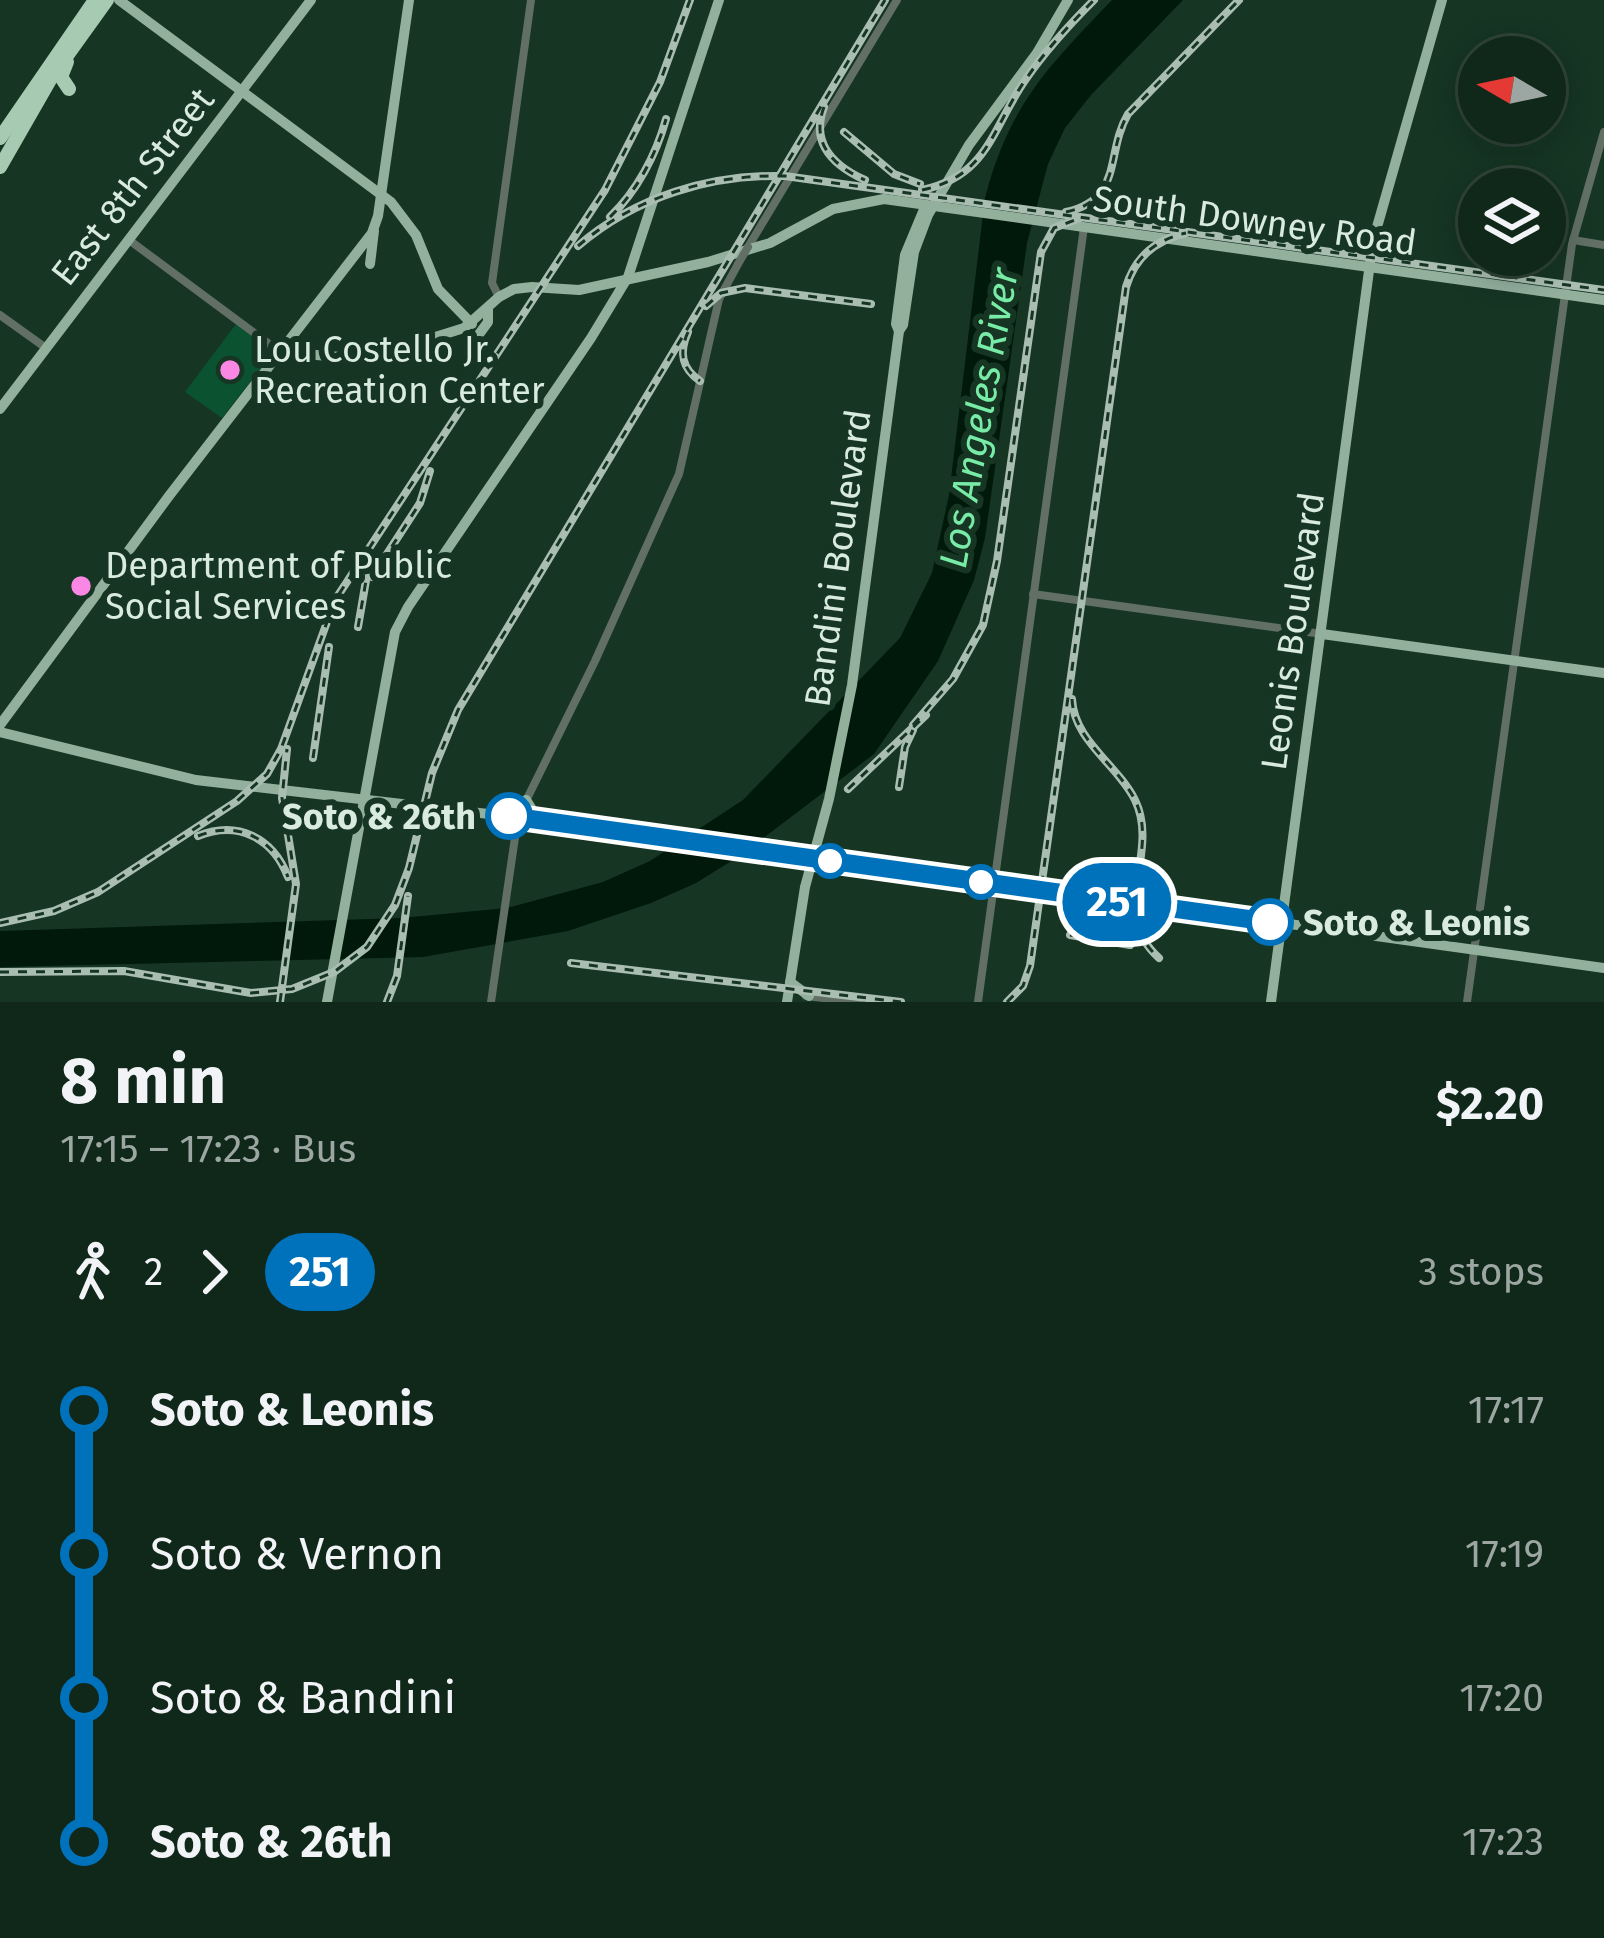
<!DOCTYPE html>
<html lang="en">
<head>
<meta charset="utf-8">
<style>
  body { margin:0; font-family:"Fira Sans",sans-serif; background:#1e3427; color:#f1f3f6; height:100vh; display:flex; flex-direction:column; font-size:45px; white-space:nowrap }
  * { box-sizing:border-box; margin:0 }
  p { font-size:39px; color:#9ca6a2 }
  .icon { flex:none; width:66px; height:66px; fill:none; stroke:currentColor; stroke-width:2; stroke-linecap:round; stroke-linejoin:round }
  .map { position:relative; height:1002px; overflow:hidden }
  .drawer { display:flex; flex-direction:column; background:#10281a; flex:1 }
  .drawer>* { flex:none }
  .badge { padding:0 24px; border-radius:39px; font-size:42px; line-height:78px }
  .needle { width:78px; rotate:279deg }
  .tools { position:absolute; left:1458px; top:36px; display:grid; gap:24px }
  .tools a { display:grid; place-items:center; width:108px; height:108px; border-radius:50%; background:#10281a; box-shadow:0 6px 30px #0003,0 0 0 3px #304439; font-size:60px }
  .map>.badge { position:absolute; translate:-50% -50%; box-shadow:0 0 0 6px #fff }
  .legs { display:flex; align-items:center; gap:18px; height:132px; padding:0 60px; font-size:39px }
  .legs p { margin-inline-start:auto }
  .summary { display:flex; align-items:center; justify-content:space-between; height:204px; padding:0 60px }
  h1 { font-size:66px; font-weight:700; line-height:90px }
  ul { padding:0 60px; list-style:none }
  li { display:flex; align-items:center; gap:42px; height:144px; font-size:45px }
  li i { display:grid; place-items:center; width:18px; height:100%; margin:0 15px; background:currentColor }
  li i::after { content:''; width:30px; height:30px; margin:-15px; border:9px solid; border-radius:50%; background:#10281a }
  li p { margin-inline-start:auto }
  li:first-child i { background:linear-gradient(#0000 50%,currentColor 0) }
  li:last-child i { background:linear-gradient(currentColor 50%,#0000 0) }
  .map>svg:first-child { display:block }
  .green { fill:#0b5330 }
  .water { fill:#00190a }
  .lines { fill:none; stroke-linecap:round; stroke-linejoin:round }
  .minor { stroke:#616f65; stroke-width:8 }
  .major { stroke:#93b09d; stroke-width:10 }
  .highway { stroke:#a7cab2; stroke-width:14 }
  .rail-casing { stroke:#a9beb0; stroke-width:8 }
  .rail { stroke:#163523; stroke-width:3; stroke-dasharray:9; stroke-linecap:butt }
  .minor-bridge { stroke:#616f65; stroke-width:8 }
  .line-1-casing { stroke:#fff; stroke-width:27 }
  .line-1 { stroke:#0072bc; stroke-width:18 }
  .poi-dot { fill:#fb87e5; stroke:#163523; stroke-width:4.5 }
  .stop-1-dot { fill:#fff; stroke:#0072bc; stroke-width:6 }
  .labels { text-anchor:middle; stroke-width:12; stroke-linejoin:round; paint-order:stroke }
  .street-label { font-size:36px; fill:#d9ebdf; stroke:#163523 }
  .poi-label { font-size:36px; fill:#d9ebdf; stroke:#163523; text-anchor:start }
  .stop-label { font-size:36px; font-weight:bold; fill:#d9ebdf; stroke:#163523; text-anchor:end }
  .water-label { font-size:39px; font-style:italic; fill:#78eca7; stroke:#163523 }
</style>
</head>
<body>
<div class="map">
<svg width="1604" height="1002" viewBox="0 0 1604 1002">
  <rect width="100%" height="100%" fill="#163523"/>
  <polygon class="green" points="236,324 273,352 222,418 185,392"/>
  <path class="water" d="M1112,0H1183L1091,95L1065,128L1048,164L1027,243L985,538L974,580L938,661L874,754L741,855L696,883L651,903L568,931L423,957L0,967V931L401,918L507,908L603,882L650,861L743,800L900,638L932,573L949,495L985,198C1009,105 1048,67 1112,0Z"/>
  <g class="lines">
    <g class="minor">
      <polyline points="129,240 280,352"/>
      <polyline points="1573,240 1604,245"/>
      <polyline points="748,247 897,0"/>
      <polyline points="499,297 492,283 531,0"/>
      <polyline points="0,315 46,348"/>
      <polyline points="1033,594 1322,634"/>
      <polyline points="806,996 859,1002"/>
      <polyline points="491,1002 518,817 595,661 679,474 719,299 738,264"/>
      <polyline points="978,1002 1084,227"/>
      <polyline points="1467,1002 1572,244 1604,132"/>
    </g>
    <g class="major">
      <polyline points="119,0 391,202 416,235 438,289 472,324"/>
      <polyline points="370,264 374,231"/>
      <polyline points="899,331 896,324 905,255 925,207"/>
      <polyline points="474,341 488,322 488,308"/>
      <polyline points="280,352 365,359 464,328 499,297 514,289 532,287 579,290 708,262 770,243 833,209 884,199 1604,300"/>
      <polyline points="0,409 311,0"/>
      <polyline points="1322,634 1604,673"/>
      <polyline points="0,725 169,496 372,233 378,216 409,0"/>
      <polyline points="0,732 196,780 763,846 993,882"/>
      <polyline points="526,800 538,819"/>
      <polyline points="990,882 1604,968"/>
      <polyline points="790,982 809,996"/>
      <polyline points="327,1002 395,632 408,607 591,338 628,277 719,0"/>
      <polyline points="787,1002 805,887 829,799 852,685 899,331 903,325 914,252 928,215 969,145 1037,53 1068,0"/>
      <polyline points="1271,1002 1373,241 1442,0"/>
    </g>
    <g class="highway">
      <polyline points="67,62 61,77 69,89"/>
      <polyline points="0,138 95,0"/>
      <polyline points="0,167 51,78 107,0"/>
    </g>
    <defs>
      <g id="rail">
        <path d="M824,107C810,144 834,166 865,180"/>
        <polyline points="844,132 894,174 920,184"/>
        <path d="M922,190C989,176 992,127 1026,79C1046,50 1069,25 1094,0"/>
        <path d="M1066,212C1124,199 1105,153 1128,114L1239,0"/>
        <path d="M610,217C637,191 656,155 666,119"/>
        <path d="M578,246C635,197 710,174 785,176L1604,290"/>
        <polyline points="706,306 721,293 745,288 871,304"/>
        <path d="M688,332C679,352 681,368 700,381"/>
        <polyline points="372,577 420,503 430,471"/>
        <polyline points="358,627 369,563"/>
        <path d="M1072,699C1074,741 1117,764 1135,800C1161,853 1107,912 1159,958"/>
        <polyline points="913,725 953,679 983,625 997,561 1041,252 1054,228 1080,218"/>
        <polyline points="313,758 329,647"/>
        <polyline points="899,787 905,747 913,730"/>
        <polyline points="848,789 926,715"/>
        <path d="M198,836C238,820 273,838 288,877"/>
        <polyline points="0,923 54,911 98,892 237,801 267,774 281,749 335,600 605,190 660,82 690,0"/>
        <polyline points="1070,935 1130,945"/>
        <polyline points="571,963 901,1002"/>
        <polyline points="0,972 124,971 251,993 292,989 334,972 367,947 395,905 409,868 432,773 458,710 885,0"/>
        <polyline points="280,1002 296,884 282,798 287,749"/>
        <polyline points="387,1002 397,976 408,896"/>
        <path d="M1007,1002L1023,986L1030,966L1126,287C1135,257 1155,240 1186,233"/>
      </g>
    </defs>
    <use href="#rail" class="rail-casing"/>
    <use href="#rail" class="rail"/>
    <polyline class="minor-bridge" points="738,264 748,247"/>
  </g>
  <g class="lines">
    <defs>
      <polyline id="line-1" points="509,816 1270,922"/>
    </defs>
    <use href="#line-1" class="line-1-casing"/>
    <use href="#line-1" class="line-1"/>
  </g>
  <g class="poi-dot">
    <circle cx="230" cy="370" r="12"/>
    <circle cx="81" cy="586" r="12"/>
  </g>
  <g class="stop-1-dot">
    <circle cx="509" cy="816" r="21"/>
    <circle cx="830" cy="861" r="15"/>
    <circle cx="981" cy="882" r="15"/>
    <circle cx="1270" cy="922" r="21"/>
  </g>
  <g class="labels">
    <g class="street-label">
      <text transform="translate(132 186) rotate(-52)" y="13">East 8th Street</text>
      <text transform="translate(1255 220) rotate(8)" y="13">South Downey Road</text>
      <text transform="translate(837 558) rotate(-82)" y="13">Bandini Boulevard</text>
      <text transform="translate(1292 631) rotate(-82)" y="13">Leonis Boulevard</text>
    </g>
    <g class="poi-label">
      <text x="254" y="362">Lou Costello Jr.<tspan x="254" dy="41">Recreation Center</tspan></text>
      <text x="105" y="578">Department of Public<tspan x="105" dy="41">Social Services</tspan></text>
    </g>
    <g class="stop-label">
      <text x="476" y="829">Soto &amp; 26th</text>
      <text x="1303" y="935" text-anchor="start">Soto &amp; Leonis</text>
    </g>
    <g class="water-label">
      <text transform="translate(978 418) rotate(-80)" y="14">Los Angeles River</text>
    </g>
  </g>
</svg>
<div class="tools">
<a><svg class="needle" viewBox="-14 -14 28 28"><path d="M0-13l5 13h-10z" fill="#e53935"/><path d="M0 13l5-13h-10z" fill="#9ca6a2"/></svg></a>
<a><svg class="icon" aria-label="layers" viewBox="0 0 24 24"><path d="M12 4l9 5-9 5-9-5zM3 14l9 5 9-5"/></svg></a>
</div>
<b class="badge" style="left:1117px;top:902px;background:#0072bc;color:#fff">251</b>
</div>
<section class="drawer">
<div class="summary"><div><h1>8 min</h1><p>17:15 – 17:23 · Bus</p></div><b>$2.20</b></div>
<div class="legs"><svg class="icon" aria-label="walk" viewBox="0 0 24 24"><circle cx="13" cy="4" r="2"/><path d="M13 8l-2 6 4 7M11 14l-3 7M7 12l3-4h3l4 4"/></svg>2<svg class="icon" aria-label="forward" viewBox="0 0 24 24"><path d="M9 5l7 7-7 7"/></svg><b class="badge" style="background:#0072bc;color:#fff">251</b><p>3 stops</p></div>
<ul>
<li><i style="color:#0072bc"></i><b>Soto &amp; Leonis</b><p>17:17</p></li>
<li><i style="color:#0072bc"></i><span>Soto &amp; Vernon</span><p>17:19</p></li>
<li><i style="color:#0072bc"></i><span>Soto &amp; Bandini</span><p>17:20</p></li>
<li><i style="color:#0072bc"></i><b>Soto &amp; 26th</b><p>17:23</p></li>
</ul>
</section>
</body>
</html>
